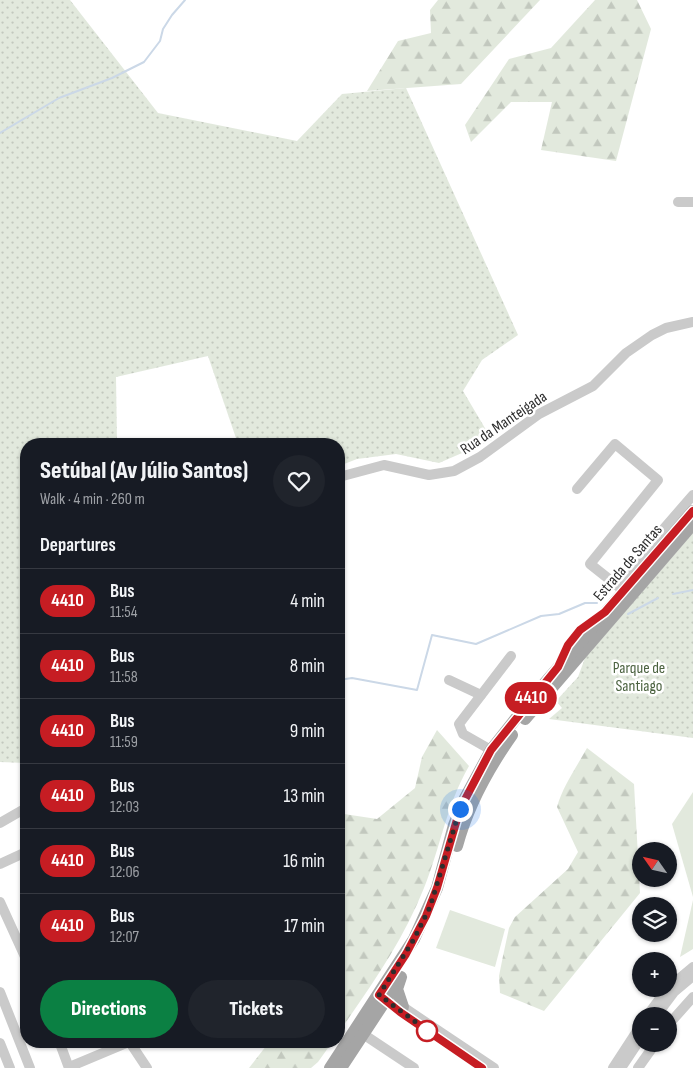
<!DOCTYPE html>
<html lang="en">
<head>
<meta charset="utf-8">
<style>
  body { margin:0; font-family:"Sofia Sans Condensed",sans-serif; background:#20242c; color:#f1f3f6; height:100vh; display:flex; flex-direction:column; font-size:19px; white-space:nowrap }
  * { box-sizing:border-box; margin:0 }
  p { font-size:16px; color:#9ea1a6 }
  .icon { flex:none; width:28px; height:28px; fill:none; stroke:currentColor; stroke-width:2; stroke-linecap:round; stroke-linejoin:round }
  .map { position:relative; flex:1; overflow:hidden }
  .sheet { position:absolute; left:20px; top:438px; width:325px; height:610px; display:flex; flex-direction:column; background:#171b24; border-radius:20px; box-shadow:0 1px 4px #0004 }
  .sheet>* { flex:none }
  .badge { padding:0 10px; border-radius:16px; font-size:18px; line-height:32px }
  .needle { width:32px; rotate:304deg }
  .tools { position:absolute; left:632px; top:842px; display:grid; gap:10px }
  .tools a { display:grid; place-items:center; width:45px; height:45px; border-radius:50%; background:#171b24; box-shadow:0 1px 4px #0004; font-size:25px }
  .you { position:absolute; width:25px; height:25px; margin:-12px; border:4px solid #fff; border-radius:50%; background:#1a73e8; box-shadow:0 0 0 8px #1a73e833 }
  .map>.badge { position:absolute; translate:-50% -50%; box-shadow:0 0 0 2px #fff }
  h2 { padding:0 20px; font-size:19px; line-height:45px }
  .round { display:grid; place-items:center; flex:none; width:52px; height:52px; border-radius:26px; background:#20242c }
  .overview { display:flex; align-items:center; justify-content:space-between; height:85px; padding:0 20px }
  h1 { font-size:24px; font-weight:800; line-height:38px }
  .action { display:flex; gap:10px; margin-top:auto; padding:10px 20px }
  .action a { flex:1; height:58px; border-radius:30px; background:#0b8043; color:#fff; font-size:20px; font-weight:800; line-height:58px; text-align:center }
  .action a+a { background:#20242c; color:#f1f3f6 }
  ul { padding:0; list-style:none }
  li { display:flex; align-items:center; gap:15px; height:65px; padding:0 20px; border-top:1px solid #363941 }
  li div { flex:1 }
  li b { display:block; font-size:19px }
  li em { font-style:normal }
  li .badge { min-width:55px; font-weight:700; text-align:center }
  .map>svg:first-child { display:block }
  .grass { fill:url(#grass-dots) }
  .forest { fill:url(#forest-firs) }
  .garden { fill:#e2e9dd }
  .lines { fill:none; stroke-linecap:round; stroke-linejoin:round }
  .stream { stroke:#cbd8e7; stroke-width:2 }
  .minor { stroke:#cacaca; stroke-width:10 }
  .major { stroke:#a5a5a5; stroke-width:12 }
  .line-casing { stroke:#fff; stroke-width:11 }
  .line { stroke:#c61d23; stroke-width:8 }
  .walk { stroke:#2d2d2d; stroke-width:5; stroke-dasharray:0 9 }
  .stop-dot { fill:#fff; stroke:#c61d23; stroke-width:2.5 }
  .labels { text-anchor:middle; stroke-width:5; stroke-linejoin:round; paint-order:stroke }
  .street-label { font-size:16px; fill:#2d2d2d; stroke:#fff }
  .park-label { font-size:16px; fill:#4c6341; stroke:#fff }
</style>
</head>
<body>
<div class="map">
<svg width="693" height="1068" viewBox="0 0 693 1068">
  <defs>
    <pattern id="grass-dots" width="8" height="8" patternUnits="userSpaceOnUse" patternTransform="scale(1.25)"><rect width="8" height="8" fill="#e2e9dd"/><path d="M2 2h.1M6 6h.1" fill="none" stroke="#c2c8be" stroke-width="1.8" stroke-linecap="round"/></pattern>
    <pattern id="forest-firs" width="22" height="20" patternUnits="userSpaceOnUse" patternTransform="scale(1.25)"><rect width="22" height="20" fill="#e2e9dd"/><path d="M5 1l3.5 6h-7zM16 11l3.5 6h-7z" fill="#c2c8be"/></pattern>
  </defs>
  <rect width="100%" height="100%" fill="#fff"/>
  <g class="grass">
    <polygon points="0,0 70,0 158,113 297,141 342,94 406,88 518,335 482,360 463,391 492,440 439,463 396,454 357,459 339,466 339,444 238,444 208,356 116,377 117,444 26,444 26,763 0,762"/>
    <polygon points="693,533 693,738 549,719 562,708 556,701 578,677 585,658"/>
  </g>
  <g class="forest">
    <polygon points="438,0 540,0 461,84 367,91 398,41 431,33 430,10"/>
    <polygon points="595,0 637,0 651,29 616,161 541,150 552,102 511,102 471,142 465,125 509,59 551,48"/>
    <path d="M437,730L469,766C446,806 441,846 424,888C403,941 371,986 339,1032V810L344,814L377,819L415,788L422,757Z"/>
    <path d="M587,748L634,784L640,893L544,1011L500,993L499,976L503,956L509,928L515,917L568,869L578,852L557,807C563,786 576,768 587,748Z"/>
    <polygon points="270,1041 333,1041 318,1062 311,1068 249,1068"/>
  </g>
  <g class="garden">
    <polygon points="693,792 693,897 672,824"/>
    <polygon points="693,900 693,949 680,957"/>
    <polygon points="450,910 505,929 495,967 436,948"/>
  </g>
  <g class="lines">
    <g class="stream">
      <polyline points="0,133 59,98 112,78 144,62 160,41 163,29 172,15 185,0"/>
      <polyline points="673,594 693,590"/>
      <polyline points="628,614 658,598"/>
      <polyline points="339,680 352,678 417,690 432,635 476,644 541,616 559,614 585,603 597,603"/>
    </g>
    <g class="minor">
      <polyline points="678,202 693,202"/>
      <polyline points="339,477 384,465 429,475 454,471 480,457 539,414 593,386 626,353 652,335 666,328 693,322"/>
      <polyline points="577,489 615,444 658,480 590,564 624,591"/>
      <polyline points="615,585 693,495"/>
      <polyline points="449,680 481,695"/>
      <polyline points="491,750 463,734 459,724 511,656"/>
      <polyline points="0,823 26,808"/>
      <polyline points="0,864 26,852"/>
      <polyline points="0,902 26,959"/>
      <polyline points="669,987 693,967"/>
      <polyline points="0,992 30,1068"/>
      <polyline points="381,997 403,1007 494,1068"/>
      <polyline points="647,1016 667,989"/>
      <polyline points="656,1016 674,992 693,976"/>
      <polyline points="669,1024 693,997"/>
      <polyline points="363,1034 414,1068"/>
      <polyline points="59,1041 69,1068"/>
      <polyline points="129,1041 147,1068"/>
      <polyline points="0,1043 10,1068"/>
      <polyline points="69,1067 129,1042"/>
      <polyline points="613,1068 641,1025"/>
      <polyline points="621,1068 641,1038"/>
      <polyline points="638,1068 655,1044"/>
    </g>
    <g class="major">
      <polyline points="525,719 693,524"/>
      <path d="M457,846C468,805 488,769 512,735"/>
      <polyline points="401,977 397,989 403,1007"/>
      <polyline points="330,1068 414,939 437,888 454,825 465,798 491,750 532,698 693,511"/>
      <polyline points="341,1068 393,989"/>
    </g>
  </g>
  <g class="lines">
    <defs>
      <polyline id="line" points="482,1068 400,1012 379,995 406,954 426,916 437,888 460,809 491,750 558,667 568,645 580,630 605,612 693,511"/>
    </defs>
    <use href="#line" class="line-casing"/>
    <use href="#line" class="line"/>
    <polyline class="walk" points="427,1031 432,1034 379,995 414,939 430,907 460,809"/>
  </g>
  <circle class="stop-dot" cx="427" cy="1031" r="10"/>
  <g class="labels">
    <g class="street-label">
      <text transform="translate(503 422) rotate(-34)" y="6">Rua da Manteigada</text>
      <text transform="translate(627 562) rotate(-49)" y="6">Estrada de Santas</text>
    </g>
    <g class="park-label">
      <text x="639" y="673">Parque de<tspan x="639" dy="18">Santiago</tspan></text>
    </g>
  </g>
</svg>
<div class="tools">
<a><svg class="needle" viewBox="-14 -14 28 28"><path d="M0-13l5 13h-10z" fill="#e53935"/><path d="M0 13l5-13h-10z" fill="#9ea1a6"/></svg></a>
<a><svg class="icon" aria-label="layers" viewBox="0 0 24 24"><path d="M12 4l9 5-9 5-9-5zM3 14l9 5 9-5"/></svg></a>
<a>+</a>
<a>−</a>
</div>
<div class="you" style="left:460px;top:809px"></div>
<b class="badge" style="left:531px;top:698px;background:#c61d23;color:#fff">4410</b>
<section class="sheet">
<div class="overview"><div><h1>Setúbal (Av Júlio Santos)</h1><p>Walk · 4 min · 260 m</p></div><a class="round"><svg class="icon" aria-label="heart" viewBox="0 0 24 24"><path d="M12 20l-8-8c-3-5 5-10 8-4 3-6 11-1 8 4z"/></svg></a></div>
<h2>Departures</h2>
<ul>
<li><span class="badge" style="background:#c61d23;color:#fff">4410</span><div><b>Bus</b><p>11:54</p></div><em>4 min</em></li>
<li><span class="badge" style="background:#c61d23;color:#fff">4410</span><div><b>Bus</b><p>11:58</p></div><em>8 min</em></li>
<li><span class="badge" style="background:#c61d23;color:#fff">4410</span><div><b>Bus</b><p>11:59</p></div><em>9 min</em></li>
<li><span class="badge" style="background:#c61d23;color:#fff">4410</span><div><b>Bus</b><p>12:03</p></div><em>13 min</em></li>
<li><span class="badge" style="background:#c61d23;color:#fff">4410</span><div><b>Bus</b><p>12:06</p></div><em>16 min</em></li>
<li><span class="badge" style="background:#c61d23;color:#fff">4410</span><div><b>Bus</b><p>12:07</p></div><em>17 min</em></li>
</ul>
<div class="action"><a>Directions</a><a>Tickets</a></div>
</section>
</div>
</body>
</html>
